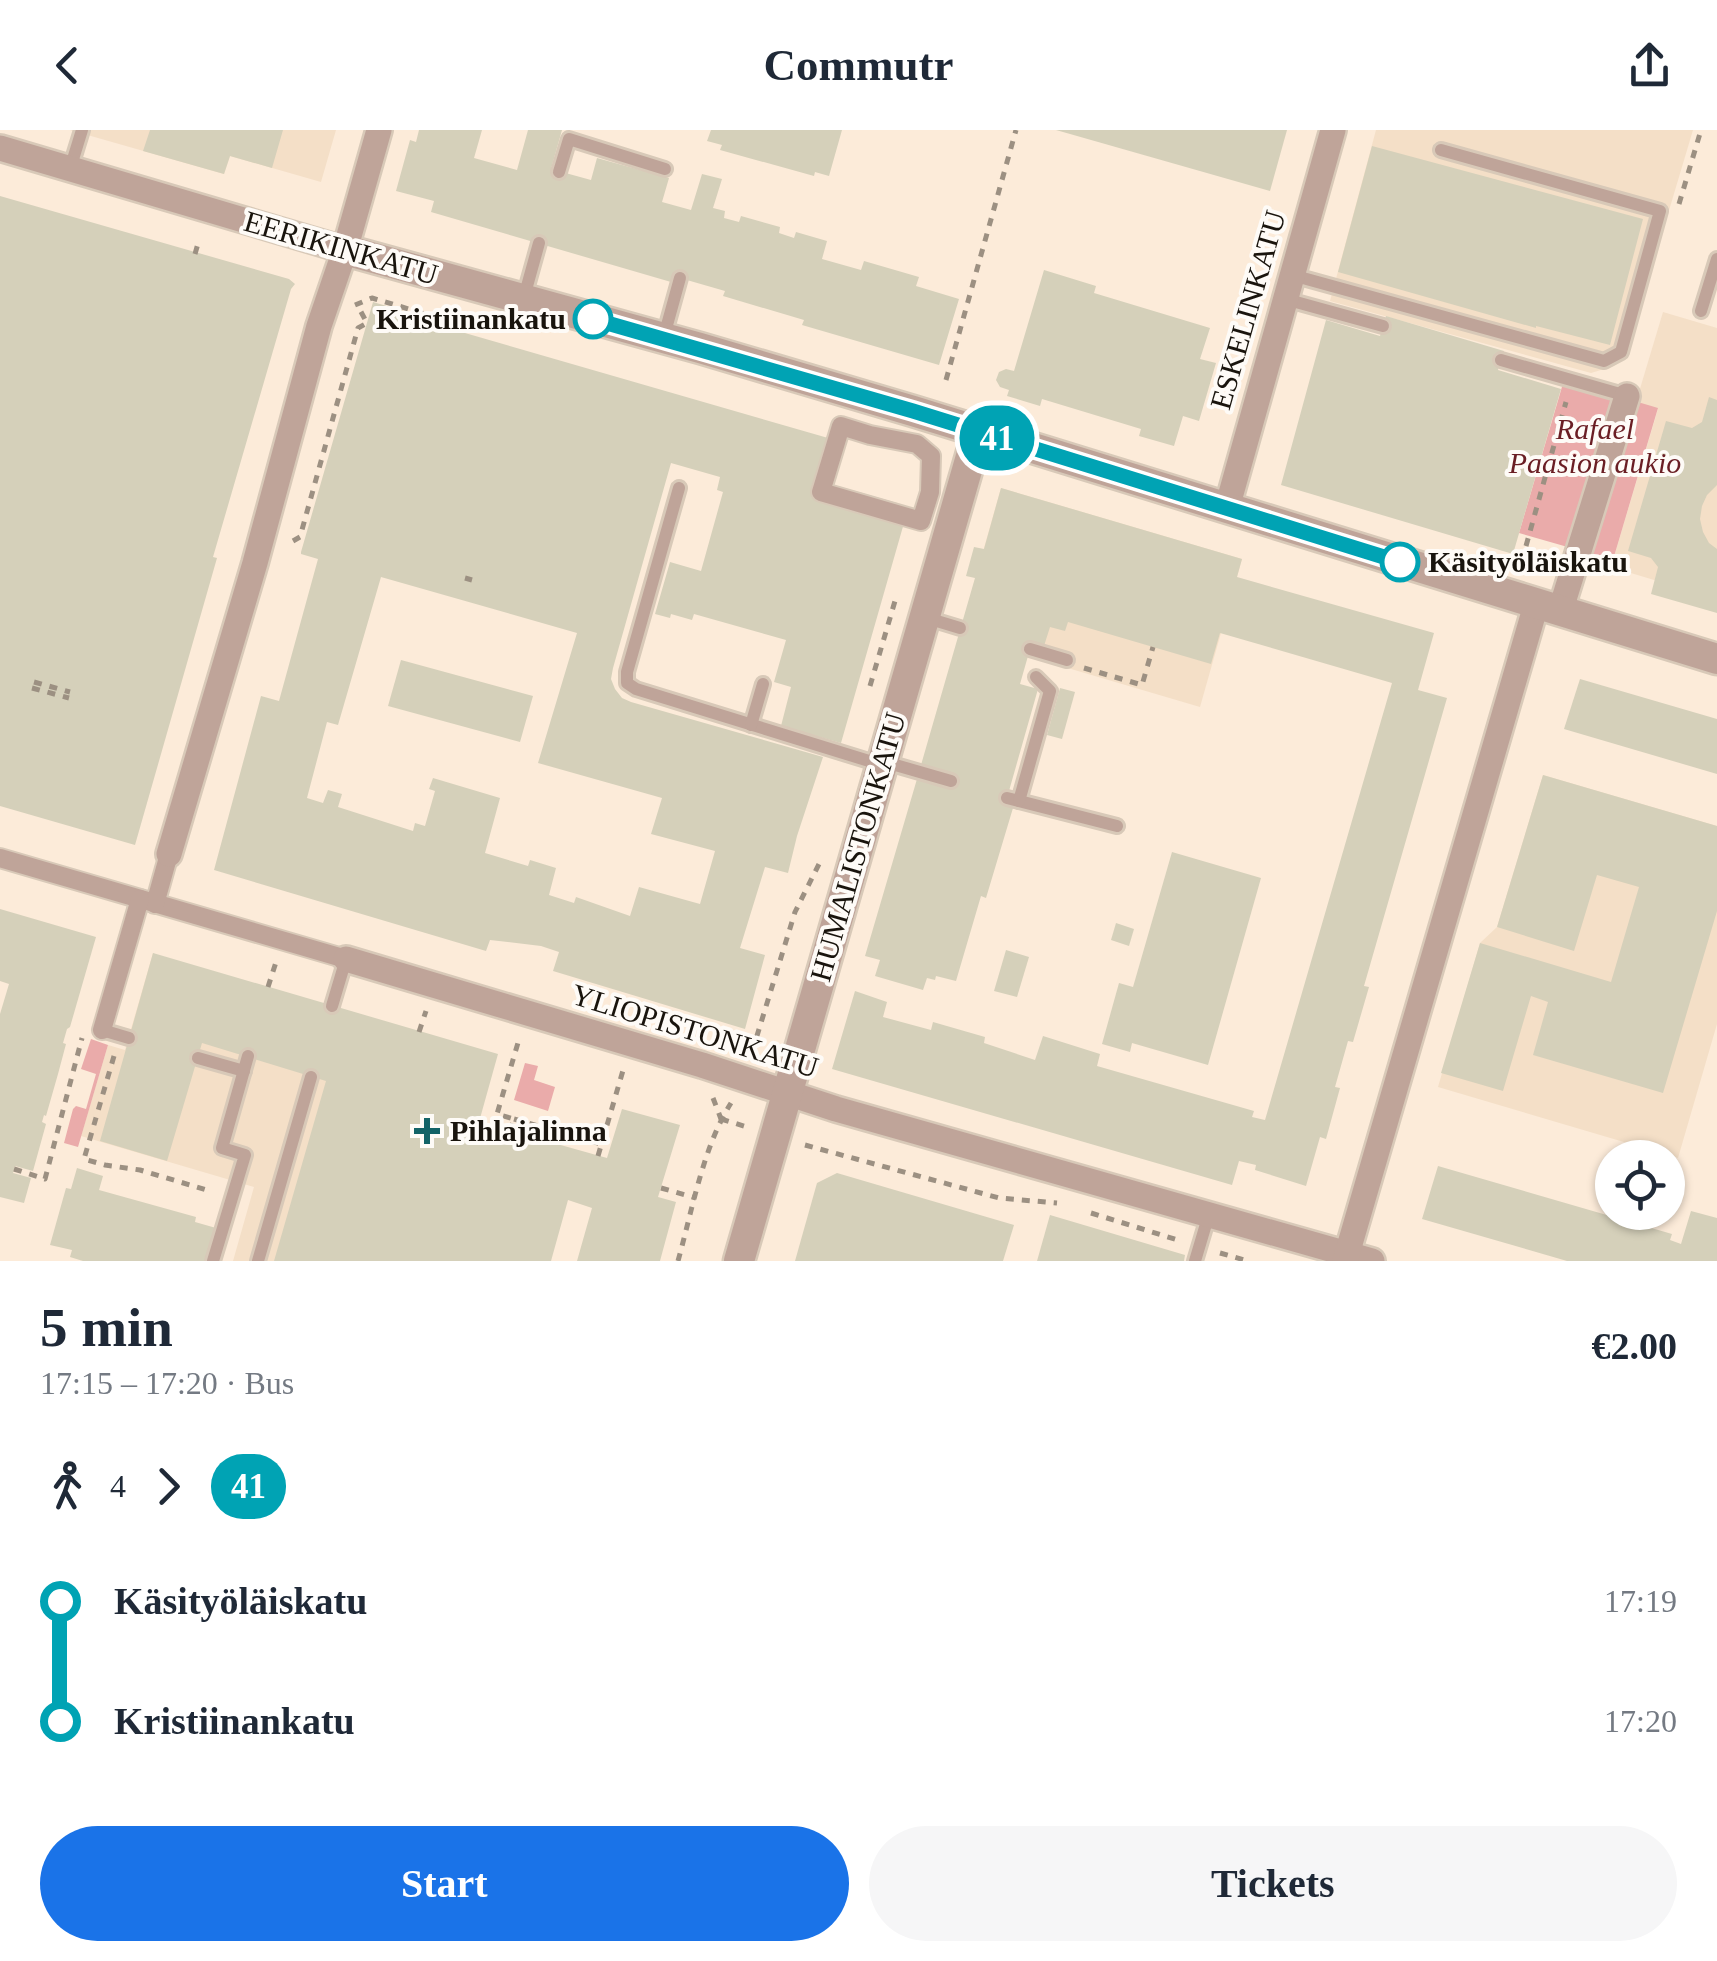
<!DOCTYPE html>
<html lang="en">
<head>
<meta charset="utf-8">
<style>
  body { margin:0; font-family:"Times New Roman",serif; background:#f6f6f7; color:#1f2937; height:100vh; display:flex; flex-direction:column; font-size:38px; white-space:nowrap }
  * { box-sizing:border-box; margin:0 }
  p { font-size:32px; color:#747a83 }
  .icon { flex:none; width:55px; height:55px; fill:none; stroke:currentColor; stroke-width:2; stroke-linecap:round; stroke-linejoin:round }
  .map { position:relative; height:1131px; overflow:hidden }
  .details { display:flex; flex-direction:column; background:#fff; flex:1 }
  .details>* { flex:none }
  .badge { padding:0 20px; border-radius:32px; font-size:35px; line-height:65px }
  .controls { position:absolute; left:1595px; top:1010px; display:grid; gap:20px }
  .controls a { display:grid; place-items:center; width:90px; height:90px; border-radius:50%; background:#fff; box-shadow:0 2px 8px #0004; font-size:50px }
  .map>.badge { position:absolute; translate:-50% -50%; box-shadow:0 0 0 5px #fff }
  .legs { display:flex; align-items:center; gap:15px; height:110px; padding:0 40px; font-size:32px }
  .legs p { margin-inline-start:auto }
  .headline { display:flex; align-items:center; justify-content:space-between; height:170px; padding:0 40px }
  h1 { font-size:55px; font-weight:800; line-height:75px }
  .action { display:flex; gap:20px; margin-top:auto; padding:20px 40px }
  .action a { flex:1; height:115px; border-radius:60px; background:#1a73e8; color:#fff; font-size:40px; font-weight:800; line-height:115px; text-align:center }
  .action a+a { background:#f6f6f7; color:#1f2937 }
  ul { padding:0 40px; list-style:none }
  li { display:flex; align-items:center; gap:35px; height:120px; font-size:38px }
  li i { display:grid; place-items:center; width:15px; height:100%; margin:0 12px; background:currentColor }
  li i::after { content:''; width:25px; height:25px; margin:-12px; border:8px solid; border-radius:50%; background:#fff }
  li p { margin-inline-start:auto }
  li:first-child i { background:linear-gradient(#0000 50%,currentColor 0) }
  li:last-child i { background:linear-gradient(currentColor 50%,#0000 0) }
  header { display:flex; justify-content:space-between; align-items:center; height:130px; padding:0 40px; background:#fff; font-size:45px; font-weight:800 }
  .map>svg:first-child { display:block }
  .built { fill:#f4dfc7 }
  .green { fill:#eaabaa }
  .building { fill:#d5d0ba; fill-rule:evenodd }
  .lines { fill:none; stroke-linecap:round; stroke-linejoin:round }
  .service-casing { stroke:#d8c9b8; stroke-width:18 }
  .pedestrian-casing { stroke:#d8c9b8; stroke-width:22 }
  .minor-casing { stroke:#d8c9b8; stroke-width:30 }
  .tertiary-casing { stroke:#d8c9b8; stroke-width:35 }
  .path { stroke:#9c9082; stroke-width:5; stroke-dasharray:8 8; stroke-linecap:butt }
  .service { stroke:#bfa499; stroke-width:12 }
  .pedestrian { stroke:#bfa499; stroke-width:18 }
  .minor { stroke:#bfa499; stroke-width:25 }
  .tertiary { stroke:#bfa499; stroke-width:30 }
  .line-1-casing { stroke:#fff; stroke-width:22 }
  .line-1 { stroke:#00a3b4; stroke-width:15 }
  .stop-1-dot { fill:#fff; stroke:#00a3b4; stroke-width:5 }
  .poi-dot { fill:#136367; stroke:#fefbf7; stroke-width:4 }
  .labels { text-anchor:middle; stroke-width:8; stroke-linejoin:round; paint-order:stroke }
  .street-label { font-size:30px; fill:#19140d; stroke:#fefbf7 }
  .stop-label { font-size:30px; font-weight:bold; fill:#19140d; stroke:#fefbf7; text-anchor:end }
  .park-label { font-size:30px; font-style:italic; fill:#6a1e24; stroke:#fefbf7 }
  .poi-label { font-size:30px; font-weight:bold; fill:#19140d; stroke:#fefbf7; text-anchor:start }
</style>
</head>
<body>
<header><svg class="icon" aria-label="back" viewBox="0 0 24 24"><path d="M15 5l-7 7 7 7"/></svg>Commutr<svg class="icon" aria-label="share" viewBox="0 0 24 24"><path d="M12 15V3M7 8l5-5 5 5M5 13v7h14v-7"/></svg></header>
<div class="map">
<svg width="1717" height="1131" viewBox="0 0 1717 1131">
  <rect width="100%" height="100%" fill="#fcebd9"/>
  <g class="built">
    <polygon points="70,0 336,0 321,52 230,26 224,44"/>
    <polygon points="1376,0 1693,0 1625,228 1614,236 1591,243 1330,171"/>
    <polygon points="1663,182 1717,198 1717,469 1611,437 1658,279 1636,272"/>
    <polygon points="1001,358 1242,429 1200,577 959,506"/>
    <polygon points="1543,645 1717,696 1717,894 1678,1028 1438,957 1480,813 1497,797"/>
    <polygon points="153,823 479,992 505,999 466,1131 233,1131 254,1057 81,1006 108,915 125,920"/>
  </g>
  <g class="green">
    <polygon points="1564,250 1658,278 1613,430 1519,403"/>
    <polygon points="91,909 108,915 78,1017 64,1013 73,979 76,976 86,979 96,944 81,939"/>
    <polygon points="525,933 538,936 534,950 555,957 548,981 514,970"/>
  </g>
  <g class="building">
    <polygon points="150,0 283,0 272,38 230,26 224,44 143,21"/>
    <polygon points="419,0 482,0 474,28 517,40 528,0 562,0 551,39 591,50 597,28 669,48 662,72 691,80 702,44 722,49 713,78 725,81 724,88 739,92 741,86 780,97 779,103 794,108 796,102 827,111 822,129 861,140 864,131 919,147 916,156 959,169 939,235 802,195 804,190 723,166 725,161 673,146 671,152 431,82 434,71 396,61 410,10 416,12"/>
    <polygon points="711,0 842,0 829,46 815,42 814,46 720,20 722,15 707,11"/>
    <polygon points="1056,0 1287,0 1270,61"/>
    <polygon points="1372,16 1643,89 1610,215 1536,196 1536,198 1338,142"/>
    <polygon points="0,66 289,149 295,154 291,159 213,427 217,428 135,715 0,676"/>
    <polygon points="1044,140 1096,156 1094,163 1210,198 1200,229 1216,233 1199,291 1183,286 1174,316 1139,306 1141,299 1042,269 1040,276 1007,266 1009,260 1000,257 996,250 999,242 1006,239 1014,241"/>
    <path d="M373,172L414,184L413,188L835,310L827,353L897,373L894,383L906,386L841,613L781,596L791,557L774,552L786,510L694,484L692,490L671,484L670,488L655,484L670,432L701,441L723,362L717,360L720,347L671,333L613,538L611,549L615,559L622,568L631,572L823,627L797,706L788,743L765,737L740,818L765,825L745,899L553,841L559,822L541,816L490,810L486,821L214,740L261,566L279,571L318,429L301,424V422ZM381,447L577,503L538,633L662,668L651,704L715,721L700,774L639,757L630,786L576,767L574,773L549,765L556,738L530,730L528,736L485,723L500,668L433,648L429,659L435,661L425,696L415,693L413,701L338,677L342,664L328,660L323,673L307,668L327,592L338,595Z"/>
    <polygon points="1386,186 1504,221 1498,240 1561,259 1513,424 1281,355 1326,190 1380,206"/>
    <polygon points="1709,267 1717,270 1717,355 1707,365 1702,376 1700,389 1703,402 1709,413 1717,419 1717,483 1651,464 1658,437 1651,428 1628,421 1666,291 1692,298 1702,292"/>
    <polygon points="1001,358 1242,429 1237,447 1434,503 1418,560 1447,568 1364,856 1369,857 1353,912 1348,911 1335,957 1340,958 1326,1009 1320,1007 1306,1056 1255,1040 1256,1035 1239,1031 1232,1055 832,939 855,861 887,872 883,887 931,900 933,892 985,907 984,913 1035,930 1043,906 1100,924 1097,936 1254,981 1252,987 1265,990 1392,553 1220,503 1211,534 1068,492 1065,501 1050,497 1044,516 1032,512 1020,554 1038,559 1005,675 1013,678 986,768 981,766 956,851 936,846 935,850 927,848 923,860 875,846 880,830 865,826 917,649 949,659 953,644 921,635 975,448 966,446 974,417 984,419"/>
    <polygon points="401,530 533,566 520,612 388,576"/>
    <polygon points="1580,549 1717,589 1717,644 1564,599"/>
    <polygon points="1060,558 1075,562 1062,609 1047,605"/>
    <polygon points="1543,645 1717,696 1717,781 1663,963 1533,925 1548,872 1531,866 1503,961 1441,943 1480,813 1611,852 1639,757 1597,745 1574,821 1497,797"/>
    <polygon points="1172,722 1261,748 1208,935 1132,913 1130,922 1102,914 1119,853 1133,857"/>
    <polygon points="0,779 96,807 70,897 67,899 63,913 66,914 58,944 46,986 44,985 42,992 46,994 33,1041 15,1036 13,1043 31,1048 24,1073 0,1067 0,884 9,854 0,851"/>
    <polygon points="1116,793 1134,799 1129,816 1111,810"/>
    <polygon points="1006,820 1029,827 1017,867 994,861"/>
    <polygon points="153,823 498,924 479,992 607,1028 622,979 680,995 658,1067 676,1072 660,1131 577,1131 592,1078 568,1070 551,1131 274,1131 326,951 202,913 167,1031 100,1011"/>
    <polygon points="1438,1036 1672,1104 1670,1110 1681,1114 1691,1081 1717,1088 1717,1131 1567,1131 1422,1089"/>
    <polygon points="77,1038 103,1046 99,1060 196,1087 195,1092 216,1098 206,1131 83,1131 70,1127 72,1120 50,1115 66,1058 71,1059"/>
    <polygon points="837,1043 1014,1095 1003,1131 795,1131 817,1053"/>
    <polygon points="1050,1085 1185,1125 1184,1131 1037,1131"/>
  </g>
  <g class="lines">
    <defs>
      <g id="service">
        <polyline points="70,39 82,0"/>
        <polyline points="559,42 569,9 665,39"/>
        <polyline points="1292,145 1604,231 1621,222 1660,81 1441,20"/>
        <polyline points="524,167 539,113"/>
        <polyline points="1285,169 1383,196"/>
        <polyline points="1701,181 1717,129"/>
        <polyline points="664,206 680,148"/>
        <polyline points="1501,230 1627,266"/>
        <polyline points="679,358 627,542 627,553 636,559 882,635"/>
        <polyline points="927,488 960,498"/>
        <polyline points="1030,519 1067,530"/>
        <polyline points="751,595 763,554"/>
        <polyline points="885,632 951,651"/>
        <polyline points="1007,668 1117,696"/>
        <polyline points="1019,671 1050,561 1036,547"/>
        <polyline points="332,876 346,829"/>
        <polyline points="102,900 129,908"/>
        <polyline points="198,928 244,941"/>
        <polyline points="213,1131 245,1025 222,1018 248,926"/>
        <polyline points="258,1131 311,947"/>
        <polyline points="1195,1131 1209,1084"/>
      </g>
      <g id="pedestrian">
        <polygon points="841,296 870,305 917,314 931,326 930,362 921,391 821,362"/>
        <polyline points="0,728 346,829"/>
        <polyline points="155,774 169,724"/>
        <polyline points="102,900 140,769"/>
      </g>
      <g id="minor">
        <polyline points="0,18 345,120"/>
        <polyline points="1227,378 1333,0"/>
        <polyline points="1560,482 1627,266"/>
        <polyline points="169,724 255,433 319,196 345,120 379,0"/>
        <polyline points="346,829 702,935 836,979 1372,1131"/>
        <polyline points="1345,1131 1536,475"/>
      </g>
      <g id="tertiary">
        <polyline points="345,120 700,218 913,281 1717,529"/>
        <polyline points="739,1131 978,302"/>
      </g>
    </defs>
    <use href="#service" class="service-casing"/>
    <use href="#pedestrian" class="pedestrian-casing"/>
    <use href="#minor" class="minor-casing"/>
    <use href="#tertiary" class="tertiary-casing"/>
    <g class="path">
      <polyline points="1679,74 1701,0"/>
      <polyline points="195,124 199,110"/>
      <polyline points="355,175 372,168 422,183 427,191"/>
      <polyline points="946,250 1016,0"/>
      <polyline points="293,411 300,407 358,198 367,193 360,180"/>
      <polyline points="1526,416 1566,272"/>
      <polyline points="465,448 472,450"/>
      <polyline points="1084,538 1142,555 1153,517"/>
      <polyline points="34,552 70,562"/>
      <polyline points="870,556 895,471"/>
      <polyline points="32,558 69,568"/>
      <polyline points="268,857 276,832"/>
      <polyline points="419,902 426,881"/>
      <polyline points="752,922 795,782 821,730"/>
      <polyline points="114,926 84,1029 105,1035 140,1040 210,1061"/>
      <polyline points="713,968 721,989"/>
      <polyline points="514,989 601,1014"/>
      <polyline points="721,989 747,997"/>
      <polyline points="510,1001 514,989 497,984 520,906"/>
      <polyline points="805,1015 999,1068 1057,1073"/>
      <polyline points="598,1026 624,937"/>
      <polyline points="14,1039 45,1049 82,908"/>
      <polyline points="661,1058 696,1068"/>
      <polyline points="1091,1083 1181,1111"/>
      <polyline points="1220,1123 1248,1131"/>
      <path d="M678,1131C692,1081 703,1017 731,973"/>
    </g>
    <use href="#service" class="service"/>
    <use href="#pedestrian" class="pedestrian"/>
    <use href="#minor" class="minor"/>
    <use href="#tertiary" class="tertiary"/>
  </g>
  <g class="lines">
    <defs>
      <polyline id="line-1" points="593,189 913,281 1400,432"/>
    </defs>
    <use href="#line-1" class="line-1-casing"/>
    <use href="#line-1" class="line-1"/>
  </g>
  <g class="stop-1-dot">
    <circle cx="593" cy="189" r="18"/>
    <circle cx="1400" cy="432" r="18"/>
  </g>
  <path class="poi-dot" d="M422 986h10v10h10v10h-10v10h-10v-10h-10v-10h10z"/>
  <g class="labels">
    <g class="street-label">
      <text transform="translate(341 118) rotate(16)" y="10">EERIKINKATU</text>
      <text transform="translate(1248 180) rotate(-74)" y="10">ESKELINKATU</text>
      <text transform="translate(858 717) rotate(-74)" y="10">HUMALISTONKATU</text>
      <text transform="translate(695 901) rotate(17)" y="10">YLIOPISTONKATU</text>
    </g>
    <g class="stop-label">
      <text x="566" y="199">Kristiinankatu</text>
      <text x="1428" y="442" text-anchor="start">Käsityöläiskatu</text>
    </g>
    <g class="park-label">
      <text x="1595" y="309">Rafael<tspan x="1595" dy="34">Paasion aukio</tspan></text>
    </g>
    <g class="poi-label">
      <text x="450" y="1011">Pihlajalinna</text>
    </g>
  </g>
</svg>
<div class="controls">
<a><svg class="icon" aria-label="locate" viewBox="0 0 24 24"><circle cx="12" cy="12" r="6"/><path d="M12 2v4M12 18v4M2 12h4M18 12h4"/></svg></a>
</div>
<b class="badge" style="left:997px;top:308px;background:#00a3b4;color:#fff">41</b>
</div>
<section class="details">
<div class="headline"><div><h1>5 min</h1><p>17:15 – 17:20 · Bus</p></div><b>€2.00</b></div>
<div class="legs"><svg class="icon" aria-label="walk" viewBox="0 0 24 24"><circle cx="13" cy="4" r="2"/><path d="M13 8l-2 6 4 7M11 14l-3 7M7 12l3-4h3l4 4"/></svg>4<svg class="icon" aria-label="forward" viewBox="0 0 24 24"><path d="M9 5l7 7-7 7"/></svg><b class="badge" style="background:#00a3b4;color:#fff">41</b></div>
<ul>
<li><i style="color:#00a3b4"></i><b>Käsityöläiskatu</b><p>17:19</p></li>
<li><i style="color:#00a3b4"></i><b>Kristiinankatu</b><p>17:20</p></li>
</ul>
<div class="action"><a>Start</a><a>Tickets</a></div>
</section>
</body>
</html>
